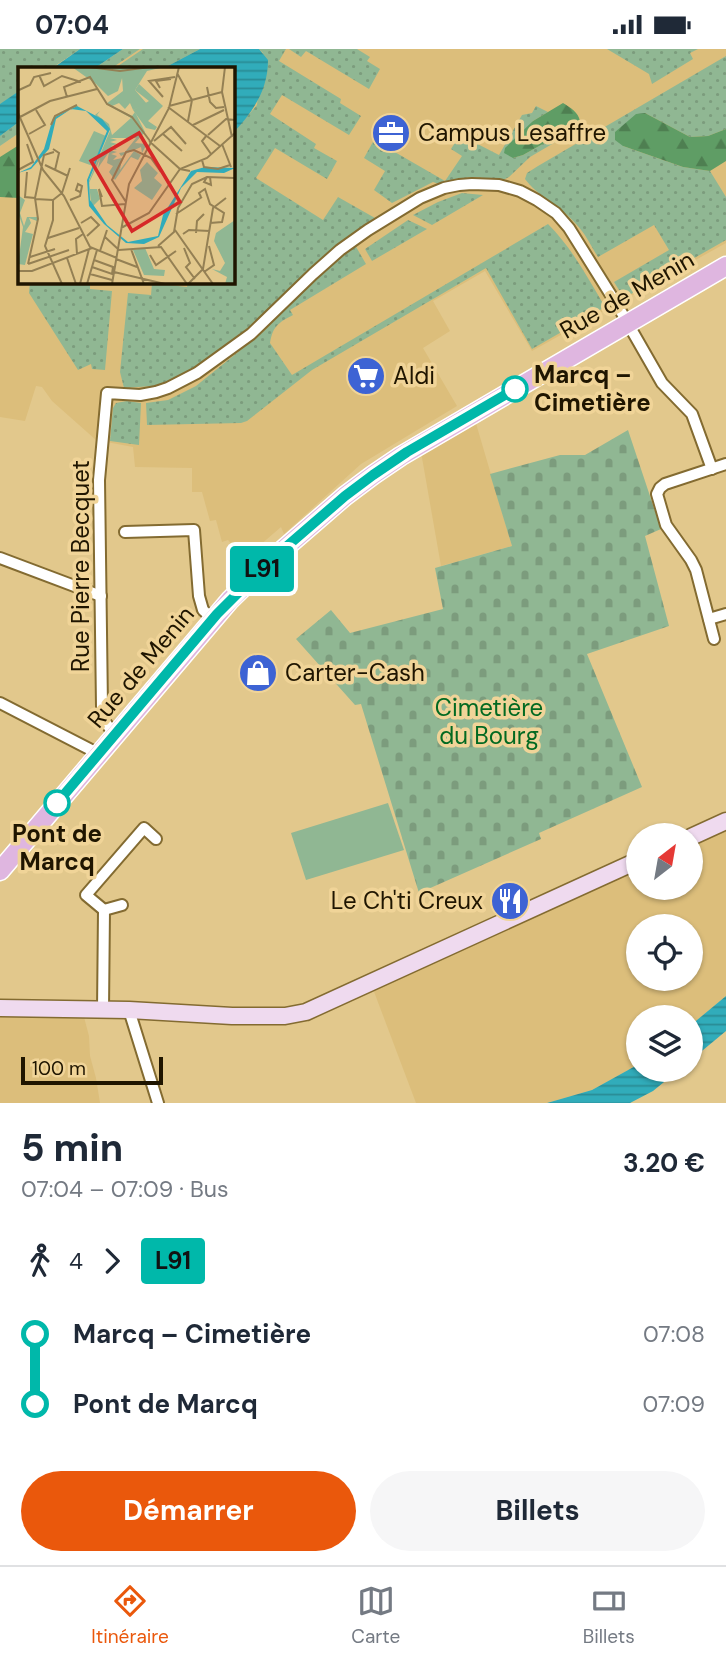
<!DOCTYPE html>
<html lang="fr">
<head>
<meta charset="utf-8">
<style>
  body { margin:0; font-family:"DM Sans",sans-serif; background:#f6f6f7; color:#1f2937; height:100vh; display:flex; flex-direction:column; font-size:26px; white-space:nowrap }
  * { box-sizing:border-box; margin:0 }
  p { font-size:23px; color:#747a83 }
  .icon { flex:none; width:38px; height:38px; fill:none; stroke:currentColor; stroke-width:2; stroke-linecap:round; stroke-linejoin:round }
  .map { position:relative; height:1054px; overflow:hidden }
  .panel { display:flex; flex-direction:column; background:#fff; flex:1 }
  .panel>* { flex:none }
  .badge { padding:0 14px; border-radius:5px; font-size:24px; line-height:46px }
  .needle { width:46px; rotate:31deg }
  .fabs { position:absolute; left:626px; top:774px; display:grid; gap:14px }
  .fabs a { display:grid; place-items:center; width:77px; height:77px; border-radius:50%; background:#fff; box-shadow:0 2px 5px #0004; font-size:35px }
  .scale { position:absolute; left:21px; bottom:18px; width:142px; box-sizing:border-box; padding-left:7px; border:4px solid #1f1500; border-top:0; font-size:19px; line-height:24px; white-space:nowrap; color:#1f1500; -webkit-text-stroke:5px #f0d498; paint-order:stroke }
  .map>.badge { position:absolute; translate:-50% -50%; box-shadow:0 0 0 4px #fff }
  .legs { display:flex; align-items:center; gap:10px; height:77px; padding:0 21px; font-size:23px }
  .legs p { margin-inline-start:auto }
  .overview { display:flex; align-items:center; justify-content:space-between; height:119px; padding:0 21px }
  h1 { font-size:38px; font-weight:700; line-height:52px }
  .button { display:flex; gap:14px; margin-top:auto; padding:14px 21px }
  .button a { flex:1; height:80px; border-radius:42px; background:#ea580c; color:#fff; font-size:28px; font-weight:700; line-height:80px; text-align:center }
  .button a+a { background:#f6f6f7; color:#1f2937 }
  ul { padding:0 21px; list-style:none }
  li { display:flex; align-items:center; gap:24px; height:70px; font-size:26px }
  li i { display:grid; place-items:center; width:10px; height:100%; margin:0 9px; background:currentColor }
  li i::after { content:''; width:18px; height:18px; margin:-9px; border:5px solid; border-radius:50%; background:#fff }
  li p { margin-inline-start:auto }
  li:first-child i { background:linear-gradient(#0000 50%,currentColor 0) }
  li:last-child i { background:linear-gradient(currentColor 50%,#0000 0) }
  .status { display:flex; justify-content:space-between; align-items:center; height:49px; padding:0 35px; background:#fff; direction:ltr }
  .status svg { height:19px; fill:currentColor }
  .tabs { display:flex; justify-content:space-around; align-items:center; height:98px; border-top:2px solid #e0e1e3; background:#fff; font-size:19px; color:#747a83 }
  .tabs a { display:grid; justify-items:center; gap:4px }
  .tabs .selected { color:#ea580c }
  .map>svg:first-child { display:block }
  .built { fill:#dcbe7b; fill-rule:evenodd }
  .green { fill:url(#green-dots) }
  .forest { fill:url(#forest-firs) }
  .cemetery { fill:url(#cemetery-stones) }
  .pitch { fill:#90b793 }
  .water { fill:url(#water-rules) }
  .lines { fill:none; stroke-linecap:round; stroke-linejoin:round }
  .street-casing { stroke:#836b31; stroke-width:14 }
  .secondary-casing { stroke:#836b31; stroke-width:19 }
  .primary-casing { stroke:#fff; stroke-width:21 }
  .street { stroke:#fff; stroke-width:10 }
  .secondary { stroke:#efdaef; stroke-width:16 }
  .primary { stroke:#dfb6e0; stroke-width:18 }
  .line-1-casing { stroke:#fff; stroke-width:16 }
  .line-1 { stroke:#00b8aa; stroke-width:10 }
  .stop-1-dot { fill:#fff; stroke:#00b8aa; stroke-width:3.5 }
  .labels { text-anchor:middle; stroke-width:7; stroke-linejoin:round; paint-order:stroke }
  .poi-label { font-size:24px; fill:#1f1500; stroke:#f0d498; text-anchor:start }
  .street-label { font-size:24px; fill:#1f1500; stroke:#f0d498 }
  .stop-label { font-size:24px; font-weight:bold; fill:#1f1500; stroke:#f0d498; text-anchor:start }
  .park-label { font-size:24px; fill:#026921; stroke:#f0d498 }
  .inset-road { fill:none; stroke:#948054; stroke-width:2 }
  .view { fill:#d62828; fill-opacity:0.15; stroke:#d62828; stroke-width:3.5 }
  .inset-edge { fill:none; stroke:#1f1500; stroke-width:3.5 }
</style>
</head>
<body>
<div class="status"><b>07:04</b><svg viewBox="0 0 49 12"><path d="M0 12V9h3v3zM5 12V6h3v6zM10 12V3h3v9zM15 12V0h3v12zM26 1h20v11H26zM47 4h2v5h-2z"/></svg></div>
<div class="map">
<svg width="726" height="1054" viewBox="0 0 726 1054">
  <defs>
    <pattern id="green-dots" width="8" height="8" patternUnits="userSpaceOnUse" patternTransform="scale(1.75)"><rect width="8" height="8" fill="#90b793"/><path d="M2 2h.1M6 6h.1" fill="none" stroke="#7c9c7d" stroke-width="1.8" stroke-linecap="round"/></pattern>
    <pattern id="forest-firs" width="22" height="20" patternUnits="userSpaceOnUse" patternTransform="scale(1.75)"><rect width="22" height="20" fill="#5f9d65"/><path d="M5 1l3.5 6h-7zM16 11l3.5 6h-7z" fill="#4e7f51"/></pattern>
    <pattern id="cemetery-stones" width="16" height="16" patternUnits="userSpaceOnUse" patternTransform="scale(1.75)"><rect width="16" height="16" fill="#90b793"/><path d="M2 7V4a2 2 0 0 1 4 0v3zM10 15v-3a2 2 0 0 1 4 0v3z" fill="#7c9c7d"/></pattern>
    <pattern id="water-rules" width="6" height="5" patternUnits="userSpaceOnUse" patternTransform="scale(1.75)"><rect width="6" height="5" fill="#31acba"/><path d="M0 2.5h6" fill="none" stroke="#298b95"/></pattern>
  </defs>
  <rect width="100%" height="100%" fill="#e2c88c"/>
  <g class="built">
    <polygon points="140,0 726,0 726,194 532,302 485,222 433,252 450,282 423,299 457,357 361,415 284,485 281,478 244,510 228,491 222,493 216,471 210,472 202,443 192,443 192,419 135,418 133,398 96,391 52,352 42,338 36,337 25,372 0,368 0,97 19,84 19,233 233,233 233,19 112,19"/>
    <polygon points="475,371 512,497 441,517 421,403"/>
    <path d="M726,780V947L691,976V968H639V1015L592,1041L547,1054H416L373,940L639,819V838H691V796ZM639,877H691V929H639Z"/>
    <polygon points="0,967 84,968 89,987 90,1007 96,1029 100,1054 0,1054"/>
  </g>
  <g class="green">
    <polygon points="0,0 80,0 52,19 19,19 19,42 0,56"/>
    <polygon points="123,0 140,0 112,19 95,19"/>
    <polygon points="143,0 200,0 164,19 115,19"/>
    <polygon points="259,0 286,0 279,12 341,50 340,54 361,67 349,86 282,46 270,65 316,95 314,99 337,112 327,130 275,99 256,129 323,171 338,148 375,169 340,193 250,277 213,307 174,330 153,337 124,339 120,323 128,244 151,246 152,234 187,238 188,233 233,233 233,84 257,56 263,4"/>
    <polygon points="289,0 357,0 370,8 367,12 380,20 369,40 306,2 301,8"/>
    <polygon points="607,0 698,0 690,4 693,10 652,35 649,25"/>
    <path d="M726,7V80L708,87L690,88L645,64L623,97L683,118L710,122L726,148V191L624,249L614,233L669,201L654,176L598,208C591,197 585,184 576,175C562,158 537,147 525,130L527,124L538,117Z"/>
    <polygon points="536,57 548,63 533,72 513,109 523,106 575,77 580,72 576,81 530,108 509,128 503,131 474,128 455,130 439,135 433,133 392,154 374,141 385,122 364,109 374,91 445,132 462,107 451,100 460,86 499,106 522,66 532,64"/>
    <polygon points="19,73 19,84 0,97 0,87"/>
    <polygon points="462,144 483,146 432,176 413,166 438,153"/>
    <polygon points="408,171 427,180 372,212 365,200"/>
    <path d="M548,175C572,199 588,229 605,258L532,300L486,219L312,321L247,372L241,374L147,376L146,354L168,351L196,337L264,282L326,220L355,196L366,215L290,261L293,266C278,274 273,277 270,294L292,326Z"/>
    <polygon points="30,233 90,233 90,240 112,242 105,321 92,320 91,315 78,321 29,244"/>
    <polygon points="127,352 141,354 139,396 110,392 113,359 116,354"/>
  </g>
  <g class="forest">
    <path d="M563,54C571,59 578,63 580,72L575,77L523,106L513,109L504,104L505,99L533,72Z"/>
    <polygon points="645,64 690,88 708,87 726,80 726,112 710,122 683,118 623,97 615,91 615,83 636,65"/>
    <polygon points="19,96 19,149 0,148 0,108"/>
  </g>
  <polygon class="cemetery" points="628,381 661,480 645,487 669,577 587,605 642,738 539,784 541,790 419,844 361,655 355,656 296,590 331,561 350,584 443,560 435,519 512,497 490,425 560,406 585,406"/>
  <polygon class="pitch" points="388,754 404,801 306,831 291,784"/>
  <g class="water">
    <polygon points="80,0 123,0 95,19 53,19"/>
    <path d="M200,0H259L268,11C268,41 253,63 233,84V19H164Z"/>
    <polygon points="19,42 19,73 0,87 0,55"/>
    <polygon points="726,947 726,982 691,1011 691,976"/>
    <polygon points="639,1015 639,1020 680,1020 653,1042 630,1054 547,1054 592,1041"/>
  </g>
  <g class="lines">
    <defs>
      <g id="street">
        <polyline points="125,483 194,481 199,547 203,561 213,570"/>
        <polyline points="0,509 101,547"/>
        <polyline points="709,570 726,565"/>
        <polyline points="714,590 696,521 691,511 666,476 657,445 660,439 665,435 726,415"/>
        <polyline points="0,654 99,705"/>
        <polyline points="115,686 105,673 102,658 99,431 107,344 140,346 156,343 168,339 197,324 251,285 313,225 340,201 368,181 420,149 444,139 459,136 472,135 499,136 520,142 537,151 556,164 569,179 619,259 662,334 692,365 712,420"/>
        <polyline points="104,861 86,846 144,779 156,790"/>
        <polyline points="103,961 104,861 122,856"/>
        <polyline points="129,961 158,1054"/>
      </g>
      <g id="secondary">
        <polyline points="691,788 726,772"/>
        <polyline points="0,959 129,961 232,967 285,967 306,963 639,811"/>
      </g>
      <polyline id="primary" points="0,822 230,551 271,511 345,447 373,426 401,407 726,217"/>
    </defs>
    <use href="#street" class="street-casing"/>
    <use href="#secondary" class="secondary-casing"/>
    <use href="#primary" class="primary-casing"/>
    <use href="#street" class="street"/>
    <use href="#secondary" class="secondary"/>
    <use href="#primary" class="primary"/>
  </g>
  <g class="lines">
    <defs>
      <polyline id="line-1" points="57,754 217,565 271,511 345,447 373,426 407,403 515,340"/>
    </defs>
    <use href="#line-1" class="line-1-casing"/>
    <use href="#line-1" class="line-1"/>
  </g>
  <defs>
    <symbol id="office-disc" viewBox="-11 -11 22 22"><circle r="9.5" fill="#3d63d4" stroke="#f0d498"/><path d="M-6-3h4V-5.5h4V-3h4V5H-6ZM-1-4.5V-3h2v-1.5ZM-6 0V1H6V0Z" fill="#fff"/></symbol>
    <symbol id="supermarket-disc" viewBox="-11 -11 22 22"><circle r="9.5" fill="#3d63d4" stroke="#f0d498"/><path d="M-6-5.5h2.5l.6 2H6L4.5 2H-2.5L-4.4-4H-6ZM-1.5 3.2a1.3 1.3 0 1 0 .1 0ZM3 3.2a1.3 1.3 0 1 0 .1 0Z" fill="#fff"/></symbol>
    <symbol id="shop-disc" viewBox="-11 -11 22 22"><circle r="9.5" fill="#3d63d4" stroke="#f0d498"/><path d="M-5-2.5h2.3a2.7 3.5 0 0 1 5.4 0H5L5.5 6h-11ZM-1.5-2.5h3a1.5 2.3 0 0 0-3 0Z" fill="#fff"/></symbol>
    <symbol id="restaurant-disc" viewBox="-11 -11 22 22"><circle r="9.5" fill="#3d63d4" stroke="#f0d498"/><path d="M-5-6h1v4h1v-4h1v4h1v-4h1v5L-1.5 .5V6h-2V.5L-5-1ZM5-6V6H3V1.5H1.5Q1.5-4 5-6Z" fill="#fff"/></symbol>
  </defs>
  <g fill-rule="evenodd">
    <use href="#office-disc" x="369" y="62" width="44" height="44"/>
    <use href="#supermarket-disc" x="344" y="305" width="44" height="44"/>
    <use href="#shop-disc" x="236" y="602" width="44" height="44"/>
    <use href="#restaurant-disc" x="488" y="830" width="44" height="44"/>
  </g>
  <g class="stop-1-dot">
    <circle cx="515" cy="340" r="12"/>
    <circle cx="57" cy="754" r="12"/>
  </g>
  <g class="labels">
    <g class="poi-label">
      <text x="418" y="92">Campus Lesaffre</text>
      <text x="393" y="335">Aldi</text>
      <text x="285" y="632">Carter-Cash</text>
      <text x="483" y="860" text-anchor="end">Le Ch'ti Creux</text>
    </g>
    <g class="street-label">
      <text transform="translate(627 246) rotate(-30)" y="8">Rue de Menin</text>
      <text transform="translate(81 517) rotate(-90)" y="8">Rue Pierre Becquet</text>
      <text transform="translate(141 618) rotate(-50)" y="8">Rue de Menin</text>
    </g>
    <g class="stop-label">
      <text x="534" y="334">Marcq –<tspan x="534" dy="28">Cimetière</tspan></text>
      <text x="57" y="793" text-anchor="middle">Pont de<tspan x="57" dy="28">Marcq</tspan></text>
    </g>
    <g class="park-label">
      <text x="489" y="667">Cimetière<tspan x="489" dy="28">du Bourg</tspan></text>
    </g>
  </g>
  <g transform="translate(18 18)">
    <rect width="217" height="217" fill="#e2c88c"/>
    <path d="M54,0H146L129,4L117,23L129,37L115,43L112,36L107,42L101,36L94,39L114,49L117,45L127,65L117,76L129,77L124,86L123,80L103,89L101,86L107,85L118,71H92L99,73L92,75L99,77L93,79L99,83H92L99,85L93,87L99,89L95,93L104,91L102,103L116,84L123,88L120,93L113,90L97,113L91,105L95,99L89,96L91,85L80,101L82,92L71,116L72,122H79L82,132L75,139L85,153L73,137L71,114L92,64L77,48L82,44L79,48L91,57L94,68L113,51L88,37L105,24L104,10L78,17ZM76,64L88,69L75,99L61,94ZM0,128L7,133L2,146L6,159L9,150H20L19,154L11,151L13,156L7,165L15,167L7,198L0,197L5,160L0,146Z" fill="#90b793"/>
    <path d="M121,17L145,39L130,54L139,60L137,63L128,61L115,43L131,34L117,23ZM129,95L140,106L136,111L144,118L134,133L116,121L124,114L122,103Z" fill="#90b793"/>
    <path d="M82,5L105,8L100,24L90,29L78,17ZM217,153V217H207L209,210L194,202L202,204L207,196L196,174L198,166ZM127,181L136,202L147,203L146,209L126,208L115,183Z" fill="#90b793"/>
    <path d="M59,39L84,52L92,62L71,113L72,133L89,158L110,175L140,169L145,148L173,104L187,100L217,101L206,106L179,105L163,121L141,170L126,177L108,176L86,157L71,139L69,113L89,64L68,44L53,42L38,52L31,82L13,102L0,106L13,100L26,82L35,51Z" fill="#31acba"/>
    <path class="inset-road" d="M71,0L102,4L132,0M207,0L204,25L214,70M159,6L174,33M21,8L26,19L44,9L63,15M189,20L192,35L198,41L206,40M142,21L138,14L153,12M1,23L12,18L16,10L33,6M49,30L46,20L72,10L89,37L114,50L132,74M145,30L131,14L157,10M151,39L204,25M150,40L202,79M0,46L25,103L46,129L72,180L99,191M2,50L32,34L79,22M170,54L174,33M33,58L37,49L59,38M175,58L206,43M11,67L27,58L18,43M145,67L164,84M189,68L184,74L193,87M190,68L208,52L217,53M131,74L162,102L172,104M136,74L153,60L168,77M204,77L213,100M35,82L41,86L37,103M184,93L186,100L200,102L212,98M27,98L50,109M0,103L15,95L9,77M9,105L7,130L17,131M189,110L186,115L193,118L192,110M84,130L81,122L84,139L107,137M183,130L181,126L187,122L192,137L206,146L204,155L192,156M17,132L35,133L44,126L52,101M35,133V153L27,179L44,217M52,133L62,129L64,119L60,117L58,123L62,125M108,135L94,113L108,85L116,83L133,91L143,105M158,147L184,130M63,156L73,150L81,158L69,169M103,161L131,146L162,102L189,91L217,66M157,163L195,217M178,166L179,154L186,147M165,167L171,163L192,164M87,170L101,183L143,180L169,217M30,171L61,161M140,179L156,165L160,141L174,117L189,110L216,111M166,181L172,196L168,200L177,212M113,182L126,217M82,184L89,163M59,187L58,172L65,167M132,188L138,198L158,184M12,190L37,182M49,191L58,217M98,192L119,200M10,197L20,152L17,131L26,88L36,85M10,197L51,183M74,200L94,207L95,200L76,193M0,204H14L74,181M96,205L147,217M186,205L196,198L191,179M72,207L94,213M62,217L71,182M69,217L79,183M94,217L111,117L151,41L161,0M170,217L185,202L195,141L208,131"/>
    <path class="view" d="M121,66L162,135L114,164L73,94Z"/>
    <rect width="217" height="217" class="inset-edge"/>
  </g>
</svg>
<div class="fabs">
<a><svg class="needle" viewBox="-14 -14 28 28"><path d="M0-13l5 13h-10z" fill="#e53935"/><path d="M0 13l5-13h-10z" fill="#747a83"/></svg></a>
<a><svg class="icon" aria-label="locate" viewBox="0 0 24 24"><circle cx="12" cy="12" r="6"/><path d="M12 2v4M12 18v4M2 12h4M18 12h4"/></svg></a>
<a><svg class="icon" aria-label="layers" viewBox="0 0 24 24"><path d="M12 4l9 5-9 5-9-5zM3 14l9 5 9-5"/></svg></a>
</div>
<div class="scale">100 m</div>
<b class="badge" style="left:262px;top:520px;background:#00b8aa;color:#111">L91</b>
</div>
<section class="panel">
<div class="overview"><div><h1>5 min</h1><p>07:04 – 07:09 · Bus</p></div><b>3.20 €</b></div>
<div class="legs"><svg class="icon" aria-label="walk" viewBox="0 0 24 24"><circle cx="13" cy="4" r="2"/><path d="M13 8l-2 6 4 7M11 14l-3 7M7 12l3-4h3l4 4"/></svg>4<svg class="icon" aria-label="forward" viewBox="0 0 24 24"><path d="M9 5l7 7-7 7"/></svg><b class="badge" style="background:#00b8aa;color:#111">L91</b></div>
<ul>
<li><i style="color:#00b8aa"></i><b>Marcq – Cimetière</b><p>07:08</p></li>
<li><i style="color:#00b8aa"></i><b>Pont de Marcq</b><p>07:09</p></li>
</ul>
<div class="button"><a>Démarrer</a><a>Billets</a></div>
</section>
<nav class="tabs">
<a class="selected"><svg class="icon" aria-label="directions" viewBox="0 0 24 24"><path d="M12 3l9 9-9 9-9-9zM9 14v-3h6M13 9l2 2-2 2"/></svg>Itinéraire</a>
<a><svg class="icon" aria-label="map" viewBox="0 0 24 24"><path d="M3 6l6-2 6 2 6-2v14l-6 2-6-2-6 2zM9 4v14M15 6v14"/></svg>Carte</a>
<a><svg class="icon" aria-label="tickets" viewBox="0 0 24 24"><path d="M3 7h18v10H3zM15 7v10"/></svg>Billets</a>
</nav>
</body>
</html>
